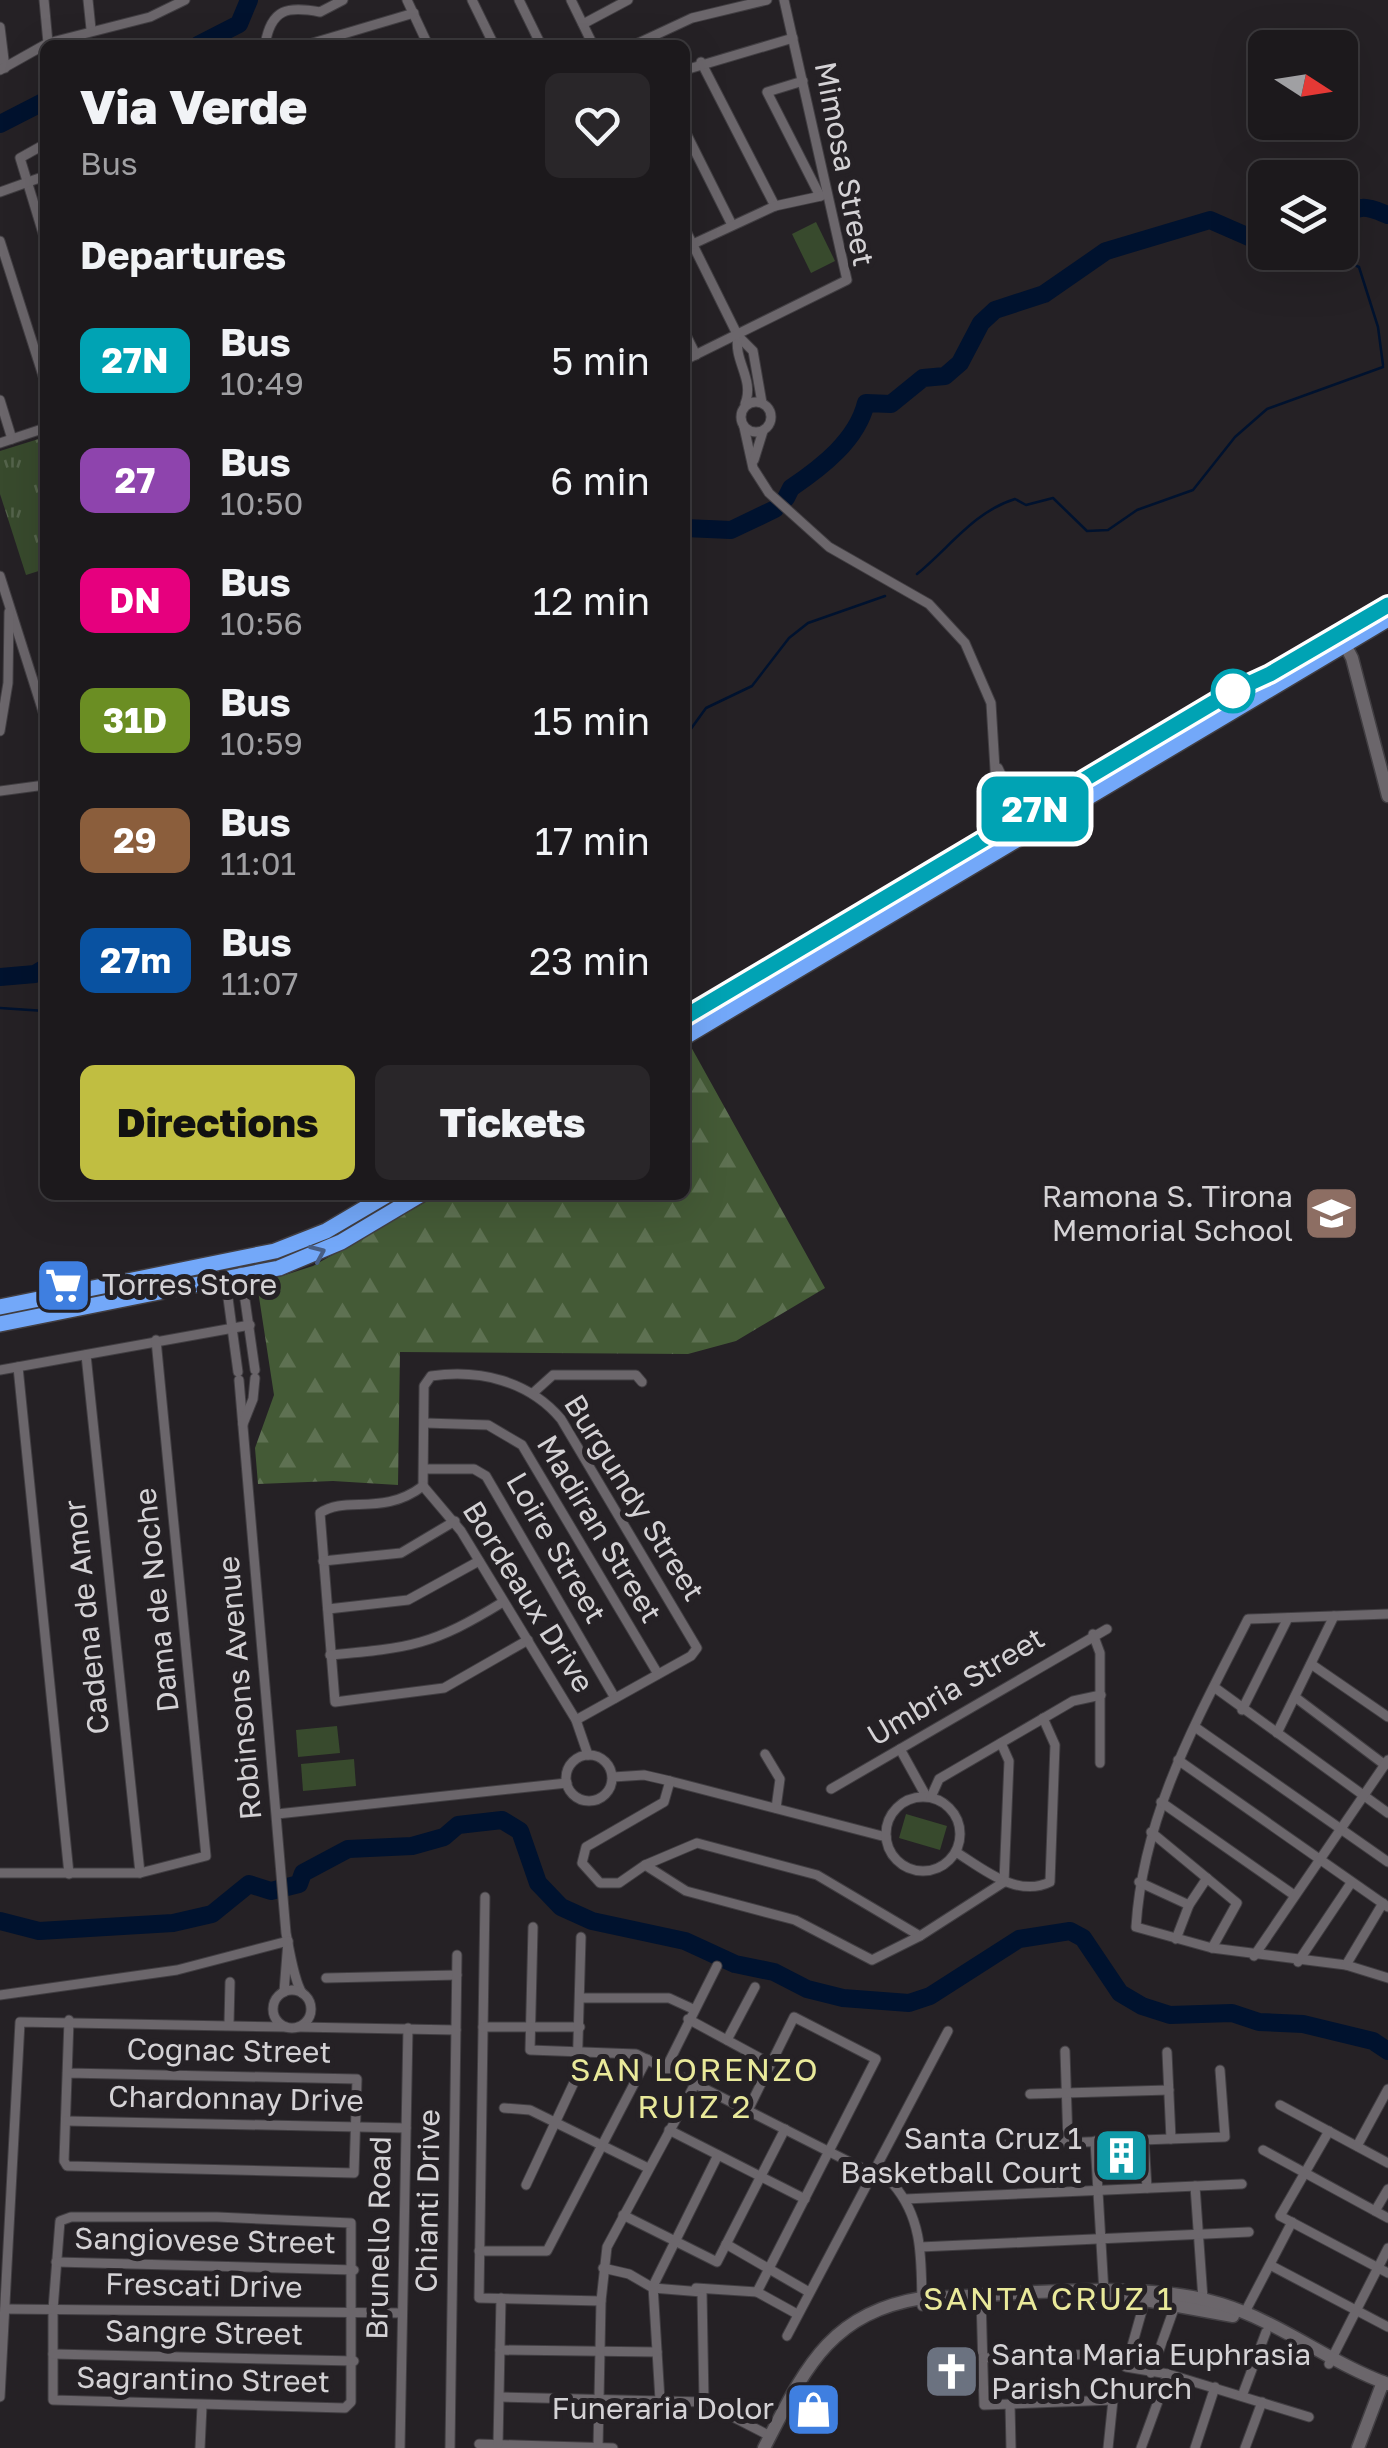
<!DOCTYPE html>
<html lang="en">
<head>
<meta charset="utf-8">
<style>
  body { margin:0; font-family:"Golos Text",sans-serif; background:#292629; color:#f1f3f6; height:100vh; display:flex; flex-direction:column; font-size:38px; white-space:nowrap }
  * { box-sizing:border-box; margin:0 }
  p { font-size:32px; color:#a0a0a3 }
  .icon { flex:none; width:55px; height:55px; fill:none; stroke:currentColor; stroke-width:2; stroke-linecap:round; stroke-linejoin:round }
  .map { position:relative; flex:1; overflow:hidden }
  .panel { position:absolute; left:40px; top:40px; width:650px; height:1160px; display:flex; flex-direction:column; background:#1c191c; border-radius:15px; box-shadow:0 10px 40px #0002,0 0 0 2px #3a383b }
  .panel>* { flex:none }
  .badge { padding:0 20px; border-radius:15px; font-size:35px; line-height:65px }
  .needle { width:65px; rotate:102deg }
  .controls { position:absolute; left:1248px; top:30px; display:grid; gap:20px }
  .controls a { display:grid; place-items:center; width:110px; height:110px; border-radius:15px; background:#1c191c; box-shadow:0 10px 40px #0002,0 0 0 2px #3a383b; font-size:50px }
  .map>.badge { position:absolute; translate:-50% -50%; box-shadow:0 0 0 5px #fff }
  h2 { padding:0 40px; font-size:38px; line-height:90px }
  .round { display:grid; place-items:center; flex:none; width:105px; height:105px; border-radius:15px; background:#292629 }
  .summary { display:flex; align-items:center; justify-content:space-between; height:170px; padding:0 40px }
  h1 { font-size:48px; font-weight:800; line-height:75px }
  .action { display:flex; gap:20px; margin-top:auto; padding:20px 40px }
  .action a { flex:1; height:115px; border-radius:15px; background:#c0be41; color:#111; font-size:40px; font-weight:800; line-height:115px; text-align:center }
  .action a+a { background:#292629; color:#f1f3f6 }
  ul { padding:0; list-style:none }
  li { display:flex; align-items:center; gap:30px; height:120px; padding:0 40px }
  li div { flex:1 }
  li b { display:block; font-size:38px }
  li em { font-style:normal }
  li .badge { min-width:110px; font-weight:700; text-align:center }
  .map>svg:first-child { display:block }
  .forest { fill:url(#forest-firs) }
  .park { fill:url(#park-tufts) }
  .pitch { fill:#384a2d }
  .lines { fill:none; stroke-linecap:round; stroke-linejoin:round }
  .stream { stroke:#00122e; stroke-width:2.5 }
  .river { stroke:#00122e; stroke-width:18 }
  .street-casing { stroke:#413e42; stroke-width:11 }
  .secondary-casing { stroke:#413e42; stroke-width:15 }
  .highway-casing { stroke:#413e42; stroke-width:18 }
  .street { stroke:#6b666b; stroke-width:9 }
  .secondary { stroke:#6b666b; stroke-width:12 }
  .highway { stroke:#73a8f9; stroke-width:15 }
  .oneway { stroke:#485e84 }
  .line-casing { stroke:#fff; stroke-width:22 }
  .line { stroke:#00a3b4; stroke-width:15 }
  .stop-dot { fill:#fff; stroke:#00a3b4; stroke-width:5 }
  .labels { text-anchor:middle; stroke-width:10; stroke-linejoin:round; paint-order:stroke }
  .street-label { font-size:30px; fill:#d4d2d5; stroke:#252125 }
  .poi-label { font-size:30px; fill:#d4d2d5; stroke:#252125; text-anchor:end }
  .neighbourhood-label { font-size:32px; letter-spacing:2.5px; fill:#e9e99a; stroke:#252125 }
</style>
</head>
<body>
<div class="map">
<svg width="1388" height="2448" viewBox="0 0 1388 2448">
  <defs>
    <pattern id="forest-firs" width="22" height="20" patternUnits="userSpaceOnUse" patternTransform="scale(2.5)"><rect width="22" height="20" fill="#445a36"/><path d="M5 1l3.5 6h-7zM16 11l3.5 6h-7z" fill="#5e7152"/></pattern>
    <pattern id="park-tufts" width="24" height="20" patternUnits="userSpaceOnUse" patternTransform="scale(2.5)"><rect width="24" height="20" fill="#384a2d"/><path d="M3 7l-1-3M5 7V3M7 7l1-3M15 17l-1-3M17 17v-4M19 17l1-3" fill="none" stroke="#54634b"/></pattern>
  </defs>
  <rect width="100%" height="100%" fill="#252125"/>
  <polygon class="forest" points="690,1045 825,1288 736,1341 688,1354 400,1352 398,1485 333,1481 258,1484 255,1448 274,1395 257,1284 313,1266 438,1195 685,1195 685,1048"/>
  <polygon class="park" points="45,437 45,569 26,575 0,494 0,451"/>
  <g class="pitch">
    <polygon points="816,222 835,261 811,273 792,234"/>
    <polygon points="337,1726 340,1753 298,1757 296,1730"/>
    <polygon points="354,1759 356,1786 303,1791 301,1764"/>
    <polygon points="906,1814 947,1826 940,1850 899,1838"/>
  </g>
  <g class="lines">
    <g class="stream">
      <polyline points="1333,255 1359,267 1378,327 1383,365"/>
      <path d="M917,574C949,548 975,511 1015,499L1026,505L1053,498L1087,531L1108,530L1137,510L1193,490L1235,437L1267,409L1383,367"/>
      <polyline points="685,737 706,708 752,686 789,638 808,623 885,596"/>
      <polyline points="0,1008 45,1011"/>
    </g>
    <g class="river">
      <polyline points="198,45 239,24 249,0"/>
      <polyline points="0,124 45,101"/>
      <path d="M1340,250L1349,233L1345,218C1359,202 1370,208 1388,215"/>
      <polyline points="1296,252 1315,257 1336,252"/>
      <path d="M786,498L791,488C822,467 857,440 866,403L891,404L923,378L945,376L960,363L981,323L995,310L1044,294L1106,251L1210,220L1265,244"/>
      <polyline points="685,528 731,530 775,509"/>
      <polyline points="0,977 35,974 45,968"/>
      <polyline points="0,1921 39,1931 173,1923 212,1914 249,1884 271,1891 299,1884 303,1873 348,1849 412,1846 444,1837 458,1825 502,1820 520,1831 538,1883 561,1907 592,1921 685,1941 735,1964 774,1972 807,1989 843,1998 909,2003 930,1996 1019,1939 1070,1931 1083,1938 1120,1993 1142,2006 1170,2015 1232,2013 1259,2022 1303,2024 1373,2041 1388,2051"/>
    </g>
    <defs>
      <g id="street">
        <polyline points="44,0 48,43"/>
        <polyline points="88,0 91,29"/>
        <polyline points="407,0 428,45"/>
        <polyline points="472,0 494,45"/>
        <polyline points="519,0 541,45"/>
        <polyline points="571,0 593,45"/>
        <polyline points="583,24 628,0"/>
        <polyline points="0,27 5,68"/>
        <path d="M265,45C271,8 288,6 320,12L343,0"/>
        <polyline points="306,45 414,13"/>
        <polyline points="634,45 692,18 767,0"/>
        <polyline points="701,62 775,206"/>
        <polyline points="0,70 48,43 150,17 185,0"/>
        <polyline points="685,70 793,38"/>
        <polyline points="803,81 767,92 820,196"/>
        <polyline points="685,131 732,225"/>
        <polyline points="45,144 20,158 45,240"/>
        <polyline points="0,192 45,176"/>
        <polyline points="685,229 738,336 753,351 762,403"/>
        <polyline points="0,241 45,382"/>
        <polyline points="693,244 775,206 821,196"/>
        <polyline points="685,333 696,355"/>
        <path d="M738,336C733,361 755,379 745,404"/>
        <polyline points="685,360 847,280 784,0"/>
        <polyline points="0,400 12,439"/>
        <circle cx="756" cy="417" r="15"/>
        <polyline points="744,427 753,468 769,493 829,547 929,604 965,643 991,703 996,786 1004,814 1024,834"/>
        <polyline points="0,443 45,428"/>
        <polyline points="754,460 763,431"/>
        <polyline points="0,576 45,718"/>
        <polyline points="0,731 8,683 9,612"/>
        <polyline points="998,768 1021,817"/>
        <polyline points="0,791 45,785"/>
        <polyline points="241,1272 255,1370"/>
        <polyline points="225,1276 238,1372"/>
        <polyline points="86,1355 140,1873"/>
        <polyline points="18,1367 69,1874"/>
        <polyline points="0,1370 250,1325"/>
        <path d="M239,1380L286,1933C289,1948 294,1981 302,1993"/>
        <polyline points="533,1393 553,1375 636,1375 642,1382"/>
        <polyline points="425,1423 488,1425 522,1445 658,1674"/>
        <polyline points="243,1424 253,1399 255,1378"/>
        <polyline points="426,1469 474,1469 486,1476 615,1698"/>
        <path d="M423,1486L424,1386L431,1376C480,1369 529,1381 561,1419L697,1648L691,1656L576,1720"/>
        <path d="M423,1486C382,1517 346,1495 320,1513L335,1702L444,1688L528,1640"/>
        <polyline points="423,1486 461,1531 576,1720 588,1755"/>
        <polyline points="323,1561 401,1553 455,1521"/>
        <polyline points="328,1609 408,1600 479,1561"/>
        <path d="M1388,1614L1248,1619C1198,1718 1143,1814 1136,1927L1212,1948L1346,1965L1388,1978"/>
        <polyline points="1093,1634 1100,1653 1100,1763"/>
        <path d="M330,1655C411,1648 433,1645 503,1602"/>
        <polyline points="1311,1664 1388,1717"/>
        <polyline points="1214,1687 1388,1813"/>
        <polyline points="1295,1697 1385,1765"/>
        <polyline points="1242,1710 1288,1618"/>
        <polyline points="1195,1727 1388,1862"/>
        <polyline points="1277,1733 1334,1616"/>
        <polyline points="1001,1743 1009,1761 1004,1882"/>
        <polyline points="900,1749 926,1796"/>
        <polyline points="765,1754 780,1779 776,1808"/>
        <circle cx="589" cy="1778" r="23"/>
        <polyline points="1178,1760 1388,1907"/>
        <polyline points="613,1777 644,1775 670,1781 886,1837"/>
        <polyline points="670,1781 664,1802 586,1847 582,1863 600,1883 619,1883 645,1865 697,1843 817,1875 920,1936"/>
        <polyline points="831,1789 1107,1629"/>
        <circle cx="923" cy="1834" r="37"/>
        <polyline points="931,1797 939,1779 1073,1701 1101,1695"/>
        <polyline points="1161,1802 1294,1895"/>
        <polyline points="277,1814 567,1783"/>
        <polyline points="1151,1832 1237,1903 1212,1948"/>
        <path d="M956,1852C983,1869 1017,1898 1050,1882L1055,1745L1043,1718"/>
        <polyline points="645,1865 686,1891 795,1920 872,1960 920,1936 1004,1882"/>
        <polyline points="0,1873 140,1873 206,1856 156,1340"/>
        <polyline points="1139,1882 1189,1905"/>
        <polyline points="485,1897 479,2298 601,2301"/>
        <path d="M533,1927L530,2050L636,2054L893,2184C924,2220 921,2261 922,2306"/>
        <polyline points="1176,1939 1189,1905 1207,1878"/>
        <polyline points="1254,1956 1388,1760"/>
        <polyline points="1298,1962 1351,1883"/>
        <polyline points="1346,1965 1383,1903"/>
        <polyline points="326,1978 457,1975"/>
        <circle cx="292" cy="2009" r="19"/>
        <polyline points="284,1992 288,1941"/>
        <polyline points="0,1995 177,1970 288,1941"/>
        <polyline points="580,1998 669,1998 693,2009"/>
        <polyline points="688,2019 771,2064"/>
        <polyline points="229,2023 230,1982"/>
        <polyline points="298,2027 456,2030"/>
        <polyline points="483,2027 580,2027"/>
        <polyline points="727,2040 755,1987"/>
        <polyline points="1065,2051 1068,2142"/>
        <polyline points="1167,2052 1171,2139"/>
        <polyline points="666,2068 717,1966"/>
        <polyline points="67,2073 357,2079 354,2173 67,2166 64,2161 69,2020"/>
        <polyline points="1030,2094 1169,2090"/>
        <polyline points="1280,2105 1388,2163"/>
        <polyline points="504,2108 530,2110 648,2168"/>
        <polyline points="748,2110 794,2017 876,2059 757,2292"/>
        <polyline points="66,2121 406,2128"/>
        <polyline points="669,2130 805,2199"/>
        <polyline points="1329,2131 1280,2216 1388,2273"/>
        <polyline points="1144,2139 1147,2188"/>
        <polyline points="1095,2141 1104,2293"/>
        <polyline points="1003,2145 1225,2137 1220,2070"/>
        <polyline points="1357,2146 1388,2089"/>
        <polyline points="1263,2150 1388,2218"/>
        <polyline points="526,2185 577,2076 581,1937"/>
        <polyline points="1195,2186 1203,2299"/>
        <polyline points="905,2199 1242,2184"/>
        <polyline points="1375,2211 1388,2189"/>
        <polyline points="623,2215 717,2262 785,2129"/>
        <polygon points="217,2217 351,2223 351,2402 345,2408 53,2400 53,2309 60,2221 71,2217"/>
        <polyline points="726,2244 809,2292"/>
        <polyline points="920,2247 1249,2232"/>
        <polyline points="479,2251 547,2251 647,2059"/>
        <polyline points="56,2262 354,2270"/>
        <polyline points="1270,2265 1388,2327"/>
        <polyline points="603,2268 629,2274 653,2288 702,2292 704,2402"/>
        <polyline points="696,2288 757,2292 797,2314"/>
        <polyline points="981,2297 984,2405 1113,2400 1108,2448"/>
        <polyline points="1145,2300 1126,2367 1168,2374 1309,2417"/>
        <polyline points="5,2309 402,2313"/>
        <polyline points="1245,2312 1292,2222"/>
        <polyline points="787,2336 948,2031"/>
        <polyline points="500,2350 657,2352"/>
        <polyline points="53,2354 354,2361"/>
        <polyline points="982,2358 1130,2353"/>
        <polyline points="1329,2364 1388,2248"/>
        <polyline points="1151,2373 1176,2303"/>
        <polyline points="1242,2396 1266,2332"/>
        <polyline points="0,2397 20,2022 286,2027"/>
        <polyline points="500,2397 704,2402 770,2436"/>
        <polyline points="660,2400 653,2286 718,2155"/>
        <polyline points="1010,2404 1011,2448"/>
        <polyline points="479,2444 613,2448"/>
        <polyline points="498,2444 501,2298"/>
        <polyline points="200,2448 202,2406"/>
        <polyline points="400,2448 408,2028"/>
        <polyline points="450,2448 457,1955"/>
        <polyline points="598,2448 601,2301 607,2247 695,2084"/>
        <polyline points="1141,2448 1168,2374"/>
        <polyline points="1195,2448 1215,2387"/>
        <polyline points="1245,2448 1262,2402"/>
      </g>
      <g id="secondary">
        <polyline points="1342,639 1352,658 1388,796"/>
        <polyline points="1090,2301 1145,2300 1233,2316"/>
        <path d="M764,2448C804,2371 828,2313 922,2298C1010,2296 1139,2278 1221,2304C1280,2322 1330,2363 1388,2384"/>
        <polyline points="1358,2448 1383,2382"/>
      </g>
      <g id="highway">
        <polyline points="685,1017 1233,691 1270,674 1388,605"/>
        <polyline points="685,1037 1388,619"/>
        <polyline points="0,1307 275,1251 326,1231 387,1195"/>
        <polyline points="0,1324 279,1268 341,1242 420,1195"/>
      </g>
    </defs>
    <use href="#street" class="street-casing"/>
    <use href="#secondary" class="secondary-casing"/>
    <use href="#highway" class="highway-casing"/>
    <use href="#street" class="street"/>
    <use href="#secondary" class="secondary"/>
    <use href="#highway" class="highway"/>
  </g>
  <defs><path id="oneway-chevron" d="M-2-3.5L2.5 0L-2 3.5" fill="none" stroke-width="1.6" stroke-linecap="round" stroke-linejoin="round" transform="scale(2.5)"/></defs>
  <use class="oneway" href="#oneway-chevron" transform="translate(318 1253) rotate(-24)"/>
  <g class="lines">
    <defs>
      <polyline id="line" points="685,1017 1233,691 1270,674 1388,605"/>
    </defs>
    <use href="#line" class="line-casing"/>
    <use href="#line" class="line"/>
  </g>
  <defs>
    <symbol id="school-square" viewBox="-11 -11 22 22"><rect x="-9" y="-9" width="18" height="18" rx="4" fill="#8d6e63" stroke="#252125"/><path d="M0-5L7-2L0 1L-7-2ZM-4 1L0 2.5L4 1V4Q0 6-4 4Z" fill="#fff"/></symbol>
    <symbol id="supermarket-square" viewBox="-11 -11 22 22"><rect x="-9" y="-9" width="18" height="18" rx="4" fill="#3f7fe0" stroke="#252125"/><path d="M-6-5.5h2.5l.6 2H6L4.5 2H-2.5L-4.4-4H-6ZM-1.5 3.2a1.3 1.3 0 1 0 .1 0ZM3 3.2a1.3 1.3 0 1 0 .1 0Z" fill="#fff"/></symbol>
    <symbol id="building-square" viewBox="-11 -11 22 22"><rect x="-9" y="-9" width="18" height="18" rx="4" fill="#0f9aa8" stroke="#252125"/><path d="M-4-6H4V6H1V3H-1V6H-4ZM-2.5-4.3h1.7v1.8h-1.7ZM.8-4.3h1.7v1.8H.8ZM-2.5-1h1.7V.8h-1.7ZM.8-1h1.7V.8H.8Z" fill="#fff"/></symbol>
    <symbol id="church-square" viewBox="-11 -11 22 22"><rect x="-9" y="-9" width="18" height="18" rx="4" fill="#6b7280" stroke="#252125"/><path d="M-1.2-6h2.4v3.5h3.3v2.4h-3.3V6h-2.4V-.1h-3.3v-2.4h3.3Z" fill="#fff"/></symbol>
    <symbol id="shop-square" viewBox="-11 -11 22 22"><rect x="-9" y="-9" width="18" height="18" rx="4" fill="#3f7fe0" stroke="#252125"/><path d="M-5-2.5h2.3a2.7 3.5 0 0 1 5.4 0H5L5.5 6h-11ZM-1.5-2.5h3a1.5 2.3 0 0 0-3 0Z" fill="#fff"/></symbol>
  </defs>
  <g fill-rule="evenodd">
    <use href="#school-square" x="1300" y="1182" width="63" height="63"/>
    <use href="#supermarket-square" x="32" y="1254" width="63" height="63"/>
    <use href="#building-square" x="1090" y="2124" width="63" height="63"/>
    <use href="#church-square" x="920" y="2340" width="63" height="63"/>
    <use href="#shop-square" x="782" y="2378" width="63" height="63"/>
  </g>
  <circle class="stop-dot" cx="1233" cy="691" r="20"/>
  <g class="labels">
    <g class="street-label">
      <text transform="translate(844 164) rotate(79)" y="10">Mimosa Street</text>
      <text transform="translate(634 1498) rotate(58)" y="10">Burgundy Street</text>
      <text transform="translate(599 1529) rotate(59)" y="10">Madiran Street</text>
      <text transform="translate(556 1548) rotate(60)" y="10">Loire Street</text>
      <text transform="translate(528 1597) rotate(58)" y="10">Bordeaux Drive</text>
      <text transform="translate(157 1600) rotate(-96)" y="10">Dama de Noche</text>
      <text transform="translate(87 1617) rotate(-96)" y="10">Cadena de Amor</text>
      <text transform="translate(956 1687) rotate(-31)" y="10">Umbria Street</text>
      <text transform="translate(240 1688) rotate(-95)" y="10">Robinsons Avenue</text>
      <text transform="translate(229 2051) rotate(1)" y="10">Cognac Street</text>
      <text transform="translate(236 2099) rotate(1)" y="10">Chardonnay Drive</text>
      <text transform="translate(428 2201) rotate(-89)" y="10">Chianti Drive</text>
      <text transform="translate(379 2238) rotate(-89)" y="10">Brunello Road</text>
      <text transform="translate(205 2241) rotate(1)" y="10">Sangiovese Street</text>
      <text transform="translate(204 2286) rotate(1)" y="10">Frescati Drive</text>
      <text transform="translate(204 2333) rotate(1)" y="10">Sangre Street</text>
      <text transform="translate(203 2380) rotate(1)" y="10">Sagrantino Street</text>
    </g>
    <g class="poi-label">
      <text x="1293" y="1207">Ramona S. Tirona<tspan x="1293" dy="34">Memorial School</tspan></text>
      <text x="102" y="1295" text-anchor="start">Torres Store</text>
      <text x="1082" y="2149">Santa Cruz 1<tspan x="1082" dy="34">Basketball Court</tspan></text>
      <text x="991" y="2365" text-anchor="start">Santa Maria Euphrasia<tspan x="991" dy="34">Parish Church</tspan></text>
      <text x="774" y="2419">Funeraria Dolor</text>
    </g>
    <g class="neighbourhood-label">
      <text x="695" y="2081">SAN LORENZO<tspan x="695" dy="37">RUIZ 2</tspan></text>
      <text x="1049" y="2310">SANTA CRUZ 1</text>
    </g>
  </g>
</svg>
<div class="controls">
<a><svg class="needle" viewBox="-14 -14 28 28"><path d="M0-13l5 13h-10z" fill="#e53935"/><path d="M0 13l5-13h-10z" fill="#a0a0a3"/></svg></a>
<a><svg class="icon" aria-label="layers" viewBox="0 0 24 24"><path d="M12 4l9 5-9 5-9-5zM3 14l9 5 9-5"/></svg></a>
</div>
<b class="badge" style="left:1035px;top:809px;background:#00a3b4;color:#fff">27N</b>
<section class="panel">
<div class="summary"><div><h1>Via Verde</h1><p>Bus</p></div><a class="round"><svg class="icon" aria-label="heart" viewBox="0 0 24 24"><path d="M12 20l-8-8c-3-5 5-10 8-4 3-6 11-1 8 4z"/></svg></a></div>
<h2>Departures</h2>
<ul>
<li><span class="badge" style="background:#00a3b4;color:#fff">27N</span><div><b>Bus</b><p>10:49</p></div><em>5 min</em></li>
<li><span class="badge" style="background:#8e44ad;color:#fff">27</span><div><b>Bus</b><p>10:50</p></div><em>6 min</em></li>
<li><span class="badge" style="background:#e6007e;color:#fff">DN</span><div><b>Bus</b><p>10:56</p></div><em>12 min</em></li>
<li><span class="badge" style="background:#6b8e23;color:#fff">31D</span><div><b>Bus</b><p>10:59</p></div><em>15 min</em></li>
<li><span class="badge" style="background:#8b5e3c;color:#fff">29</span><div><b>Bus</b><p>11:01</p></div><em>17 min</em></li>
<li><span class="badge" style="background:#0952a1;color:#fff">27m</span><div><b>Bus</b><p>11:07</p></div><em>23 min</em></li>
</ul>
<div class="action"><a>Directions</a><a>Tickets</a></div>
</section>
</div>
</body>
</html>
